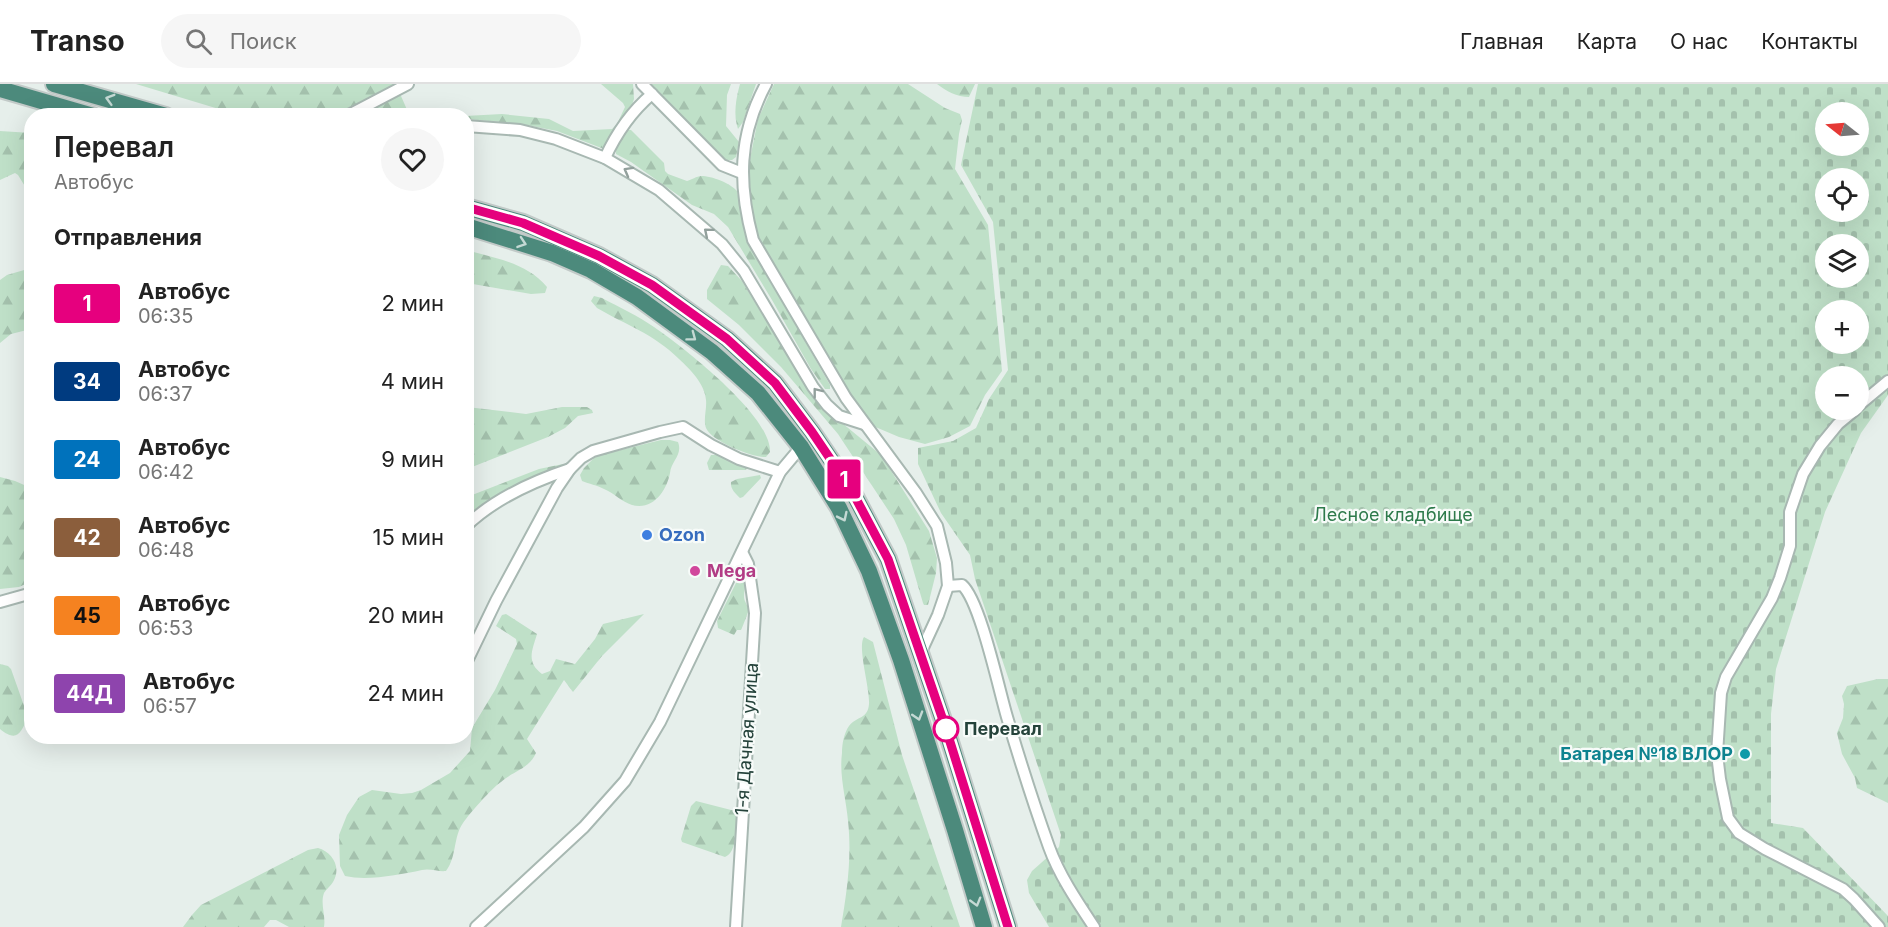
<!DOCTYPE html>
<html lang="ru">
<head>
<meta charset="utf-8">
<style>
  body { margin:0; font-family:Inter,sans-serif; background:#f6f6f6; color:#222; height:100vh; display:flex; flex-direction:column; font-size:22px; white-space:nowrap }
  * { box-sizing:border-box; margin:0 }
  p { font-size:20px; color:#767676 }
  .icon { flex:none; width:33px; height:33px; fill:none; stroke:currentColor; stroke-width:2; stroke-linecap:round; stroke-linejoin:round }
  .map { position:relative; flex:1; overflow:hidden }
  .panel { position:absolute; left:24px; top:24px; width:450px; height:636px; display:flex; flex-direction:column; background:#fff; border-radius:24px; box-shadow:0 6px 24px #0002 }
  .panel>* { flex:none }
  .badge { padding:0 12px; border-radius:4px; font-size:21px; line-height:39px }
  .needle { width:39px; rotate:287deg }
  .buttons { position:absolute; left:1815px; top:18px; display:grid; gap:12px }
  .buttons a { display:grid; place-items:center; width:54px; height:54px; border-radius:50%; background:#fff; box-shadow:0 6px 24px #0002; font-size:30px }
  .map>.badge { position:absolute; translate:-50% -50%; box-shadow:0 0 0 3px #fff }
  h2 { padding:0 30px; font-size:22px; line-height:54px }
  .round { display:grid; place-items:center; flex:none; width:63px; height:63px; border-radius:32px; background:#f6f6f6 }
  .overview { display:flex; align-items:center; justify-content:space-between; height:102px; padding:0 30px }
  h1 { font-size:28px; font-weight:600; line-height:45px }
  ul { padding:0; list-style:none }
  li { display:flex; align-items:center; gap:18px; height:78px; padding:0 30px }
  li div { flex:1 }
  li b { display:block; font-size:22px }
  li em { font-style:normal }
  li .badge { min-width:66px; font-weight:700; text-align:center }
  header { display:flex; align-items:center; gap:36px; box-sizing:border-box; height:84px; padding:0 30px; background:#fff; border-bottom:2px solid #e0e0e0 }
  header strong { font-size:28px }
  nav { display:flex; gap:33px; margin-inline-start:auto; font-size:21px }
  .search { width:420px; height:54px; background:#f6f6f6; display:flex; align-items:center; gap:15px; box-sizing:border-box; padding:0 21px; border-radius:33px; color:#767676; font-size:22px }
  .map>svg:first-child { display:block }
  .forest { fill:url(#forest-firs) }
  .cemetery { fill:url(#cemetery-stones); fill-rule:evenodd }
  .lines { fill:none; stroke-linecap:round; stroke-linejoin:round }
  .minor-casing { stroke:#a8b8b2; stroke-width:14 }
  .trunk-casing { stroke:#c2cac8; stroke-width:20 }
  .minor { stroke:#fff; stroke-width:10 }
  .trunk { stroke:#4c8a7c; stroke-width:16 }
  .oneway { stroke:#c4d9d4 }
  .oneway2 { stroke:#92a09c }
  .line-casing { stroke:#fff; stroke-width:14 }
  .line { stroke:#e6007e; stroke-width:9 }
  .shop-dot { fill:#3f7fe0; stroke:#f7fbf9; stroke-width:2 }
  .hotel-dot { fill:#d1479c; stroke:#f7fbf9; stroke-width:2 }
  .stop-dot { fill:#fff; stroke:#e6007e; stroke-width:3 }
  .culture-dot { fill:#0f9aa8; stroke:#f7fbf9; stroke-width:2 }
  .labels { text-anchor:middle; stroke-width:4.5; stroke-linejoin:round; paint-order:stroke }
  .park-label { font-size:18px; fill:#2d7a4b; stroke:#f7fbf9 }
  .shop-label { font-size:18px; font-weight:bold; fill:#366cbe; stroke:#f7fbf9; text-anchor:start }
  .hotel-label { font-size:18px; font-weight:bold; fill:#b23c85; stroke:#f7fbf9; text-anchor:start }
  .stop-label { font-size:18px; font-weight:bold; fill:#24423a; stroke:#f7fbf9; text-anchor:start }
  .street-label { font-size:18px; fill:#24423a; stroke:#f7fbf9 }
  .culture-label { font-size:18px; font-weight:bold; fill:#0d838f; stroke:#f7fbf9; text-anchor:end }
</style>
</head>
<body>
<header>
<strong>Transo</strong>
<div class="search"><svg class="icon" aria-label="search" viewBox="0 0 24 24"><circle cx="10" cy="10" r="6"/><path d="M15 15l6 6"/></svg>Поиск</div>
<nav><a>Главная</a><a>Карта</a><a>О нас</a><a>Контакты</a></nav>
</header>
<div class="map">
<svg width="1888" height="843" viewBox="0 0 1888 843">
  <defs>
    <pattern id="forest-firs" width="22" height="20" patternUnits="userSpaceOnUse" patternTransform="scale(1.5)"><rect width="22" height="20" fill="#bfe0c8"/><path d="M5 1l3.5 6h-7zM16 11l3.5 6h-7z" fill="#a4c1ad"/></pattern>
    <pattern id="cemetery-stones" width="16" height="16" patternUnits="userSpaceOnUse" patternTransform="scale(1.5)"><rect width="16" height="16" fill="#bfe0c8"/><path d="M2 7V4a2 2 0 0 1 4 0v3zM10 15v-3a2 2 0 0 1 4 0v3z" fill="#a4c1ad"/></pattern>
  </defs>
  <rect width="100%" height="100%" fill="#e6efeb"/>
  <g class="forest">
    <polygon points="136,0 395,0 334,31 242,32"/>
    <polygon points="601,0 633,0 634,15 631,24 604,65 557,47 521,40 467,35 465,32 502,30 549,35 573,47 612,45 617,40 625,23 623,19"/>
    <polygon points="649,0 731,0 727,11 726,42 739,58 736,73 732,76 726,76 720,71"/>
    <path d="M740,0H756L743,38L738,45C733,31 736,14 740,0Z"/>
    <polygon points="774,0 908,0 945,24 960,30 962,36 959,50 955,85 988,141 1002,287 985,311 970,342 949,353 925,360 899,353 866,339 760,157 756,145 747,90 758,35"/>
    <path d="M937,0H975L969,13C957,13 946,7 937,0Z"/>
    <polygon points="399,12 401,12 408,28 404,32 362,30 363,27"/>
    <path d="M626,46H631L664,79L665,87L668,90L687,97C691,96 697,92 701,92C712,92 730,99 737,107L746,154L830,301V305H825L811,285L772,216L728,143L714,130L692,121L631,78L616,70V66Z"/>
    <polygon points="0,47 31,49 31,110 26,104 18,91 15,89 0,96"/>
    <path d="M466,166C495,174 527,179 547,203L545,209L531,210L467,199Z"/>
    <polygon points="721,181 728,182 742,197 807,304 819,320 881,371 929,447 937,474 936,489 928,521 924,521 923,519 906,461 894,435 838,350 781,283 739,241 707,215 707,206"/>
    <polygon points="31,184 31,245 11,250 0,259 0,196 7,191"/>
    <path d="M594,212L602,214C619,223 638,232 654,243C683,263 772,332 770,368L766,373C753,374 711,357 706,344C703,335 707,325 706,316C705,300 690,285 679,275C654,250 626,241 597,224L591,217Z"/>
    <polygon points="467,323 526,330 562,323 587,323 592,326 593,329 578,332 565,344 548,353 467,385"/>
    <path d="M661,356H670L678,358C683,371 671,377 670,389C667,406 653,427 632,421C622,418 614,409 604,405C597,401 589,400 582,397L580,391L584,384L596,372Z"/>
    <polygon points="711,371 719,371 746,382 747,385 745,386 709,386 707,379"/>
    <polygon points="563,380 561,384 467,435 467,413 539,385"/>
    <path d="M760,391L761,394L743,413L740,414C736,410 730,405 731,398L737,395Z"/>
    <polygon points="0,393 15,397 31,404 32,497 19,503 0,505"/>
    <path d="M738,495L743,496C747,503 744,505 744,513C744,517 748,522 749,526C748,528 742,545 741,546H737L734,551L718,544L717,537Z"/>
    <path d="M506,530L537,550C532,567 526,578 542,590L550,587L556,575L575,580L595,555L603,540L644,530L602,572L573,608L564,596L527,655L536,669C529,685 513,687 501,698C491,705 470,729 463,739C453,753 457,773 446,787C438,788 430,784 422,786C399,791 367,797 345,792L340,782L339,751L347,731L359,713L372,706L401,710L412,709L421,706L450,689L470,667L472,644L495,606L517,560L516,555L496,542L502,531Z"/>
    <path d="M864,553L873,558L902,671L960,843H841C847,808 852,773 848,737C846,714 839,692 842,669C842,660 844,649 849,642C857,632 868,635 869,620C870,604 857,563 864,553Z"/>
    <path d="M0,580L8,582L11,585L28,633C21,649 17,659 0,645Z"/>
    <polygon points="1878,595 1888,595 1888,719 1857,704 1855,694 1842,670 1837,649 1843,634 1844,620 1842,612 1847,602"/>
    <path d="M696,717L735,727L737,731C735,743 738,768 725,773L682,758L681,755L691,722Z"/>
    <path d="M318,764C332,768 342,783 333,798C331,802 326,805 324,809C320,820 326,832 324,843H289L276,836H270L264,843H183L192,831L201,821L308,766Z"/>
  </g>
  <path class="cemetery" d="M978,0H1888V311L1861,349L1825,428L1776,585L1771,630V739L1803,744L1888,832V843H1049L1029,809L1027,796L1032,787L1059,763L1061,751L975,495L970,471L941,429L918,380V364L953,357L976,344L989,315L1008,286L993,138L961,81ZM1826,28H1858V62H1826ZM1826,94H1858V128H1826ZM1826,160H1858V194H1826ZM1826,226H1858V260H1826ZM1826,292H1858V326H1826Z"/>
  <g class="lines">
    <defs>
      <g id="minor">
        <polyline points="642,0 722,81 742,89"/>
        <path d="M766,0C738,52 738,100 753,156L846,314L916,409L937,442L946,479L948,502L938,531L920,570"/>
        <polyline points="347,32 408,0"/>
        <polyline points="466,42 520,46 556,55 605,74 659,106 722,160 744,187 813,303 827,321 839,332 864,340"/>
        <path d="M605,74C616,50 632,27 652,10"/>
        <polyline points="1858,322 1888,297"/>
        <polyline points="1855,326 1838,340 1820,362 1803,390 1790,428 1790,462 1780,494 1772,514 1726,593 1721,609 1717,670 1720,695 1728,734 1739,749 1765,765 1843,805 1854,815 1879,843"/>
        <path d="M466,442C494,415 534,397 570,385"/>
        <path d="M948,502L962,501C980,516 999,606 1007,633C1020,677 1034,721 1049,763C1059,791 1078,819 1094,843"/>
        <polyline points="0,518 32,509"/>
        <polyline points="466,579 496,517 557,404 570,385 581,374 593,367 660,348 683,343 711,361 739,375 780,388"/>
        <polyline points="476,843 584,743 625,697 660,638 780,388 801,363"/>
        <polyline points="736,843 755,529 748,480 742,468"/>
      </g>
      <g id="trunk">
        <polyline points="54,0 166,32"/>
        <polyline points="0,5 93,32"/>
        <polyline points="466,123 523,139 599,172 652,201 727,255 775,299 812,348 852,407 888,475 946,645 1008,843"/>
        <polyline points="466,142 552,169 591,186 637,213 712,268 758,309 801,363 839,424 869,487 901,576 955,746 984,843"/>
      </g>
    </defs>
    <use href="#minor" class="minor-casing"/>
    <use href="#trunk" class="trunk-casing"/>
    <use href="#minor" class="minor"/>
    <use href="#trunk" class="trunk"/>
  </g>
  <defs><path id="oneway-chevron" d="M-2-3.5L2.5 0L-2 3.5" fill="none" stroke-width="1.6" stroke-linecap="round" stroke-linejoin="round" transform="scale(1.5)"/></defs>
  <g class="oneway">
    <use href="#oneway-chevron" transform="translate(110 15) rotate(-164)"/>
    <use href="#oneway-chevron" transform="translate(522 159) rotate(19)"/>
    <use href="#oneway-chevron" transform="translate(692 253) rotate(37)"/>
    <use href="#oneway-chevron" transform="translate(843 433) rotate(64)"/>
    <use href="#oneway-chevron" transform="translate(918 632) rotate(73)"/>
    <use href="#oneway-chevron" transform="translate(976 818) rotate(74)"/>
  </g>
  <g class="oneway2">
    <use href="#oneway-chevron" transform="translate(628 87) rotate(-151)"/>
    <use href="#oneway-chevron" transform="translate(708 148) rotate(-140)"/>
    <use href="#oneway-chevron" transform="translate(817 308) rotate(-128)"/>
  </g>
  <g class="lines">
    <defs>
      <polyline id="line" points="466,123 523,139 599,172 652,201 727,255 775,299 812,348 852,407 888,475 946,645 1008,843"/>
    </defs>
    <use href="#line" class="line-casing"/>
    <use href="#line" class="line"/>
  </g>
  <circle class="shop-dot" cx="647" cy="451" r="6"/>
  <circle class="hotel-dot" cx="695" cy="487" r="6"/>
  <circle class="stop-dot" cx="946" cy="645" r="12"/>
  <circle class="culture-dot" cx="1745" cy="670" r="6"/>
  <g class="labels">
    <g class="park-label">
      <text x="1393" y="437">Лесное кладбище</text>
    </g>
    <g class="shop-label">
      <text x="659" y="457">Ozon</text>
    </g>
    <g class="hotel-label">
      <text x="707" y="493">Mega</text>
    </g>
    <g class="stop-label">
      <text x="964" y="651">Перевал</text>
    </g>
    <g class="street-label">
      <text transform="translate(747 655) rotate(-86)" y="6">1-я Дачная улица</text>
    </g>
    <g class="culture-label">
      <text x="1733" y="676">Батарея №18 ВЛОР</text>
    </g>
  </g>
</svg>
<div class="buttons">
<a><svg class="needle" viewBox="-14 -14 28 28"><path d="M0-13l5 13h-10z" fill="#e53935"/><path d="M0 13l5-13h-10z" fill="#767676"/></svg></a>
<a><svg class="icon" aria-label="locate" viewBox="0 0 24 24"><circle cx="12" cy="12" r="6"/><path d="M12 2v4M12 18v4M2 12h4M18 12h4"/></svg></a>
<a><svg class="icon" aria-label="layers" viewBox="0 0 24 24"><path d="M12 4l9 5-9 5-9-5zM3 14l9 5 9-5"/></svg></a>
<a>+</a>
<a>−</a>
</div>
<b class="badge" style="left:844px;top:395px;background:#e6007e;color:#fff">1</b>
<section class="panel">
<div class="overview"><div><h1>Перевал</h1><p>Автобус</p></div><a class="round"><svg class="icon" aria-label="heart" viewBox="0 0 24 24"><path d="M12 20l-8-8c-3-5 5-10 8-4 3-6 11-1 8 4z"/></svg></a></div>
<h2>Отправления</h2>
<ul>
<li><span class="badge" style="background:#e6007e;color:#fff">1</span><div><b>Автобус</b><p>06:35</p></div><em>2 мин</em></li>
<li><span class="badge" style="background:#003b80;color:#fff">34</span><div><b>Автобус</b><p>06:37</p></div><em>4 мин</em></li>
<li><span class="badge" style="background:#0072bc;color:#fff">24</span><div><b>Автобус</b><p>06:42</p></div><em>9 мин</em></li>
<li><span class="badge" style="background:#8b5e3c;color:#fff">42</span><div><b>Автобус</b><p>06:48</p></div><em>15 мин</em></li>
<li><span class="badge" style="background:#f58220;color:#111">45</span><div><b>Автобус</b><p>06:53</p></div><em>20 мин</em></li>
<li><span class="badge" style="background:#8e44ad;color:#fff">44Д</span><div><b>Автобус</b><p>06:57</p></div><em>24 мин</em></li>
</ul>
</section>
</div>
</body>
</html>
